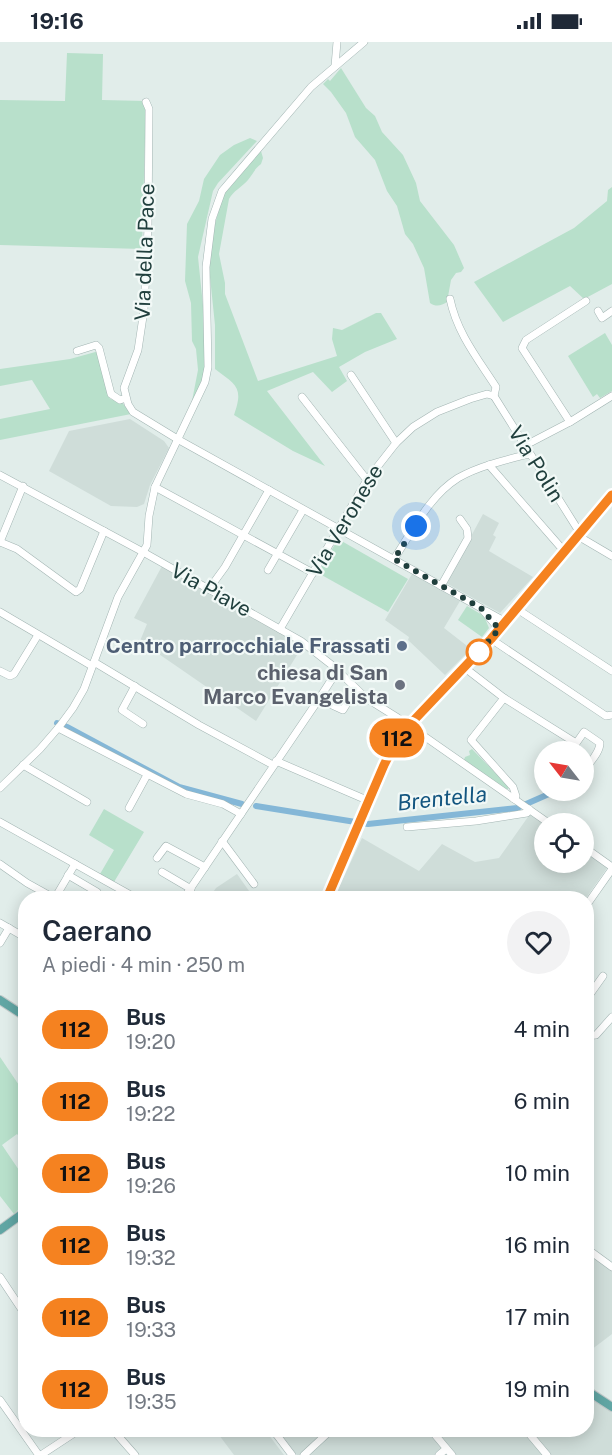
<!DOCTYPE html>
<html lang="it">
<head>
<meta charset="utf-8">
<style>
  body { margin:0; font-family:"Public Sans",sans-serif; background:#f2f2f3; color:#1f2937; height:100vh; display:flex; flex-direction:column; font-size:22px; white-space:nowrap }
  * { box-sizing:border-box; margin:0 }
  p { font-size:20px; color:#747a83 }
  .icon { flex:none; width:33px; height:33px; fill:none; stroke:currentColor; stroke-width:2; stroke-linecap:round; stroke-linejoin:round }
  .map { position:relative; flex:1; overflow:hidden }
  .panel { position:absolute; left:18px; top:849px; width:576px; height:546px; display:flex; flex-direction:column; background:#fff; border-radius:24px; box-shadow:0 3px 15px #0003 }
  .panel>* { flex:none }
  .badge { padding:0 12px; border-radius:20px; font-size:21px; line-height:39px }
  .needle { width:39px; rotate:301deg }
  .controls { position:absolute; left:534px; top:699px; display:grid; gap:12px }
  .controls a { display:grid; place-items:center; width:60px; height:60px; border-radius:50%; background:#fff; box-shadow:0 3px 15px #0003; font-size:30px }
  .you { position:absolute; width:30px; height:30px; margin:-15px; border:4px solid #fff; border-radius:50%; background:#1a73e8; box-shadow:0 0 0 9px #1a73e833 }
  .map>.badge { position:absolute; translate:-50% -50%; box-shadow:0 0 0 3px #fff }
  .round { display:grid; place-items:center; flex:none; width:63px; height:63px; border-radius:32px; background:#f2f2f3 }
  .summary { display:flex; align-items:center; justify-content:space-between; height:102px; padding:0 24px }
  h1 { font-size:28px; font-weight:600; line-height:45px }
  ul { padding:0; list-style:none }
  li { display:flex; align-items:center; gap:18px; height:72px; padding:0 24px }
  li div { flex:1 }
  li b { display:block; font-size:22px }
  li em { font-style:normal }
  li .badge { min-width:66px; font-weight:700; text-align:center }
  .status { display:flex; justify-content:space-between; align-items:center; height:42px; padding:0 30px; background:#fff; direction:ltr }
  .status svg { height:16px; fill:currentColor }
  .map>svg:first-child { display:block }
  .built { fill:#cfddd9 }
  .green { fill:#b8e0cb }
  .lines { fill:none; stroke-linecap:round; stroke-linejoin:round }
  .canal { stroke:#84b7d7; stroke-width:6 }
  .minor-casing { stroke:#a3b5b3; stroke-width:8 }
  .major-casing { stroke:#c1c9c9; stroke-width:10 }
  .minor { stroke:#fff; stroke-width:7 }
  .major { stroke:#61a6a4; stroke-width:8 }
  .line-casing { stroke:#fff; stroke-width:14 }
  .line { stroke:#f58220; stroke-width:9 }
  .walk { stroke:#203f3d; stroke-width:6; stroke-dasharray:0 10.8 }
  .service-dot { fill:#5c6f8a; stroke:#f2f9f7; stroke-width:2 }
  .stop-dot { fill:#fff; stroke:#f58220; stroke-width:3 }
  .worship-dot { fill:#6b7280; stroke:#f2f9f7; stroke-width:2 }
  .labels { text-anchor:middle; stroke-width:4.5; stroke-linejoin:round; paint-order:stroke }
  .street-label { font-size:21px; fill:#203f3d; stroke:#f2f9f7 }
  .service-label { font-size:21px; font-weight:bold; fill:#4e5e75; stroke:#f2f9f7; text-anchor:end }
  .worship-label { font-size:21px; font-weight:bold; fill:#5b616d; stroke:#f2f9f7; text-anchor:end }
  .water-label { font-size:22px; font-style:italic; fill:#145680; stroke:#f2f9f7 }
</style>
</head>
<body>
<div class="status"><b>19:16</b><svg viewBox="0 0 49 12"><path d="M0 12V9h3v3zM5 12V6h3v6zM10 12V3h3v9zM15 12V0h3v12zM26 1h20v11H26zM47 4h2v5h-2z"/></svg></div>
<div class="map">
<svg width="612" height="1413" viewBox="0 0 612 1413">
  <rect width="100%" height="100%" fill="#e1edea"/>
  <g class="built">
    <polygon points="130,377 164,399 169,406 150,443 144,462 137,465 111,464 49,429 69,389"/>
    <polygon points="483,472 499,481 493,493 496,495 489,509 533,535 500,571 446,541"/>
    <polygon points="162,524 266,582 302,605 256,679 140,599 147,582 134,576"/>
    <polygon points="412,532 460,559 444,586 471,607 445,633 408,598 409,595 385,578"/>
    <polygon points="530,772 544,782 544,820 584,820 584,809 607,826 586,856 334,856 362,796 419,829 442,802 475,820 499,816"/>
    <polygon points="237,832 254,856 209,856 216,846"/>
    <polygon points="587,1210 612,1229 612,1292 587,1311"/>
    <polygon points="587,1353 612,1369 612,1413 297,1413 278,1388 586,1388"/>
    <polygon points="218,1388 265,1388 284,1413 234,1413 216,1389"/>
  </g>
  <g class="green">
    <polygon points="67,11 103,12 102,58 146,59 142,207 0,203 0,58 65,59"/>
    <path d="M341,26L366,66L375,74L382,90L403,113L416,141L420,159L454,203L464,226L461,230L456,231L451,238L447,260C441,264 436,265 430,261L424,226L413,202L405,192L397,164L387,149L375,118L355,95L346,71L331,50L323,42L328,37L330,39Z"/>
    <polygon points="250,96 257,99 218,141 213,149 198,215 205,283 205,317 204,337 195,358 192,359 198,328 196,307 192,299 191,261 185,239 187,182 199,159 204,137 220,113 234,103"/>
    <path d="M261,109L263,116L261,122C255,126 253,132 248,138C242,145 233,149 229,157L219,212L225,241V252L258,339L337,314L332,297L333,286L342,288L376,271H381L397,297L365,310L339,325L347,339L332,350L313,330L267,349L325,424L293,409L234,373C244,345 236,343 215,327V283L208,216L215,182L223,153L233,139Z"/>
    <polygon points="612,145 612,242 584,257 570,244 503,280 474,240 574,186 607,159 608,148"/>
    <polygon points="605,291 612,303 612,349 600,356 597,352 593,355 568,314"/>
    <polygon points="99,309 110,357 121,359 131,372 0,398 0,377 50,367 32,338 0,344 0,327 70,317"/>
    <polygon points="338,497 408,537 388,570 318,531"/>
    <polygon points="467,564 484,574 489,586 482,595 458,578"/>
    <polygon points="472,707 509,745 508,747 505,747 464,718 465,715 470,713 469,709"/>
    <polygon points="104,767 144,790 114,840 100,832 114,808 89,793"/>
    <polygon points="0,1015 25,1052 25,1099 24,1100 17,1092 2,1103 25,1137 24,1146 25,1161 14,1172 0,1154"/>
  </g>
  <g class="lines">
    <g class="canal">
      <polyline points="57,681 67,685 179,745 242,762"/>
      <polyline points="256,764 368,782 517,766 558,748"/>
    </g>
    <defs>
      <g id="minor">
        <polyline points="335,24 337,0"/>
        <polyline points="146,60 149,67 148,186 144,268 138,308 124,346 128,362 133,370 179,398 481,566 499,587"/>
        <path d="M450,257C457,291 478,317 496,345L494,354"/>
        <polyline points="598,269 602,276 612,269"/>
        <polyline points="77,309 96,303 99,306 111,352 120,358 126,356"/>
        <polyline points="351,333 396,401"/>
        <polyline points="302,355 367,438"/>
        <polyline points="570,380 522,306 526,298 586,259"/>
        <polyline points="524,404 570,380 612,354"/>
        <polyline points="489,423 564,509"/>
        <polyline points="0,433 143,510 301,599 333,624 366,656 398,676 550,782"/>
        <polyline points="155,445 313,531"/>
        <polyline points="578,494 612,514"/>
        <polyline points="0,500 17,507 76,550 80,547 104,489"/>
        <polyline points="0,500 23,444"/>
        <path d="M394,517C412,490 429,454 458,436C479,424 505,418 529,412"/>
        <polyline points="268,528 303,468"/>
        <polyline points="441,544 468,496 467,487 460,477"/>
        <polyline points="209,547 225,525 269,448"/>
        <polyline points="517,567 612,629"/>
        <polyline points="486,569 506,580"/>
        <polyline points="0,570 92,624"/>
        <polyline points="280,587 367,438 396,401 413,385 437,370 470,357 487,352 494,354 580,491"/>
        <polyline points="491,597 606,674 612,673"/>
        <polyline points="94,620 199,683 273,723"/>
        <polyline points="465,626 504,656 576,701"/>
        <polyline points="0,629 10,634 14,632 38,593"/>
        <polyline points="337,629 319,657 343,668 356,647"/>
        <polyline points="135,644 122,668 143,682"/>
        <polyline points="504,656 471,698 513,745 516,754 514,757"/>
        <polyline points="58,686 186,752 223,762 241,772"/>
        <path d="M570,710L584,690L600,701C600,710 591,719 586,726H584"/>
        <polyline points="276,719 369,759"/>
        <polyline points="23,723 87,760"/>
        <polyline points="0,746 40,707 59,685 73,666 84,647 118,555 147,503 149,474 155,445 205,340 208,325 206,225 212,177 222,149 311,45 364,0"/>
        <polyline points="129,766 147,733"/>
        <polyline points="0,780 136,856"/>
        <polyline points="407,785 476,779 527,771 529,767"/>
        <polyline points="222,799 254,842"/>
        <polyline points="584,805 612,825"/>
        <polyline points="157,816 166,804 205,825"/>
        <polyline points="0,822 27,841 54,856"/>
        <polyline points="162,830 191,847"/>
        <polyline points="68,833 97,850"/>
        <polyline points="55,856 75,822"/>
        <polyline points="184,856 319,657"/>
        <polyline points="586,864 612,827"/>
        <polyline points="0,881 26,896"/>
        <polyline points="0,901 9,886"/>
        <polyline points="26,910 23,918 26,921"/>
        <polyline points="586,958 603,934"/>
        <polyline points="586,994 596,993 612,975"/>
        <polyline points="586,1206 612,1225"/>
        <polyline points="0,1235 26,1274"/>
        <polyline points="0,1358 38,1412 41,1413"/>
        <polyline points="113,1388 135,1413"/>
        <polyline points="273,1388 292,1413"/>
        <polyline points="431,1388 452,1413"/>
        <polyline points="526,1388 547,1413"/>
        <polyline points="41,1413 79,1388"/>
        <polyline points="304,1413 331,1388"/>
        <polyline points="439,1413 446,1407"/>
      </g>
      <g id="major">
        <polyline points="327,856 384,723 398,695 491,597 612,453"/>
        <polyline points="0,958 26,975"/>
        <polyline points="0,1188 26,1169"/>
        <polyline points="586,1348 612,1365"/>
      </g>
    </defs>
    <use href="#minor" class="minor-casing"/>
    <use href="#major" class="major-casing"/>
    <use href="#minor" class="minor"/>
    <use href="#major" class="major"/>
  </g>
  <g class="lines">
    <defs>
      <polyline id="line" points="327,856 384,723 398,695 491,597 612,453"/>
    </defs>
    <use href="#line" class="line-casing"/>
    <use href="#line" class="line"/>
    <polyline class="walk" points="416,484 394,517 481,566 499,587 476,614 479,610"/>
  </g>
  <circle class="service-dot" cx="402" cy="604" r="6"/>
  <circle class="stop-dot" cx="479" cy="610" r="12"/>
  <circle class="worship-dot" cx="400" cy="643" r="6"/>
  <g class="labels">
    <g class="street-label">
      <text transform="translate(145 210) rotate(-88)" y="7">Via della Pace</text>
      <text transform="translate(536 422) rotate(58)" y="7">Via Polin</text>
      <text transform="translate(345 479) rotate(-59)" y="7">Via Veronese</text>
      <text transform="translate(211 548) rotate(29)" y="7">Via Piave</text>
    </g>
    <g class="service-label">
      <text x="390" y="611">Centro parrocchiale Frassati</text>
    </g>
    <g class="worship-label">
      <text x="388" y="638">chiesa di San<tspan x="388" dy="24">Marco Evangelista</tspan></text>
    </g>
    <g class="water-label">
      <text transform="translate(442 756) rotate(-6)" y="8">Brentella</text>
    </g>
  </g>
</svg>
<div class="controls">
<a><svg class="needle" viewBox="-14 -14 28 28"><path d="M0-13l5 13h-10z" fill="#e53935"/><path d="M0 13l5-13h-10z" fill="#747a83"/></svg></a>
<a><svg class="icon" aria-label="locate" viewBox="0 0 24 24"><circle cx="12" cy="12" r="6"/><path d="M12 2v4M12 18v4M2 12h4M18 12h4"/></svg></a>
</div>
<div class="you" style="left:416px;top:484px"></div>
<b class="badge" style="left:397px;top:696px;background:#f58220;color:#111">112</b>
<section class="panel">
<div class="summary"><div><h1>Caerano</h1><p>A piedi · 4 min · 250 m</p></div><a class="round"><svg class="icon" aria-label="heart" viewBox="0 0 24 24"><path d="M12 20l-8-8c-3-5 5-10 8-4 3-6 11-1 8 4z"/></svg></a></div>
<ul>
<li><span class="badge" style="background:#f58220;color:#111">112</span><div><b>Bus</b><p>19:20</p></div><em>4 min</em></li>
<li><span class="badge" style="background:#f58220;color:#111">112</span><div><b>Bus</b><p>19:22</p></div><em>6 min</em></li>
<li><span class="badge" style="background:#f58220;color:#111">112</span><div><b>Bus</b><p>19:26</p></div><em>10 min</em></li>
<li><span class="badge" style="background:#f58220;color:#111">112</span><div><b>Bus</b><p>19:32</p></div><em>16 min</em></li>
<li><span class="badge" style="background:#f58220;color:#111">112</span><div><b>Bus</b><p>19:33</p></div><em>17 min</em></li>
<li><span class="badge" style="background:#f58220;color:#111">112</span><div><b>Bus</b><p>19:35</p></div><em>19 min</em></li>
</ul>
</section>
</div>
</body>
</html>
